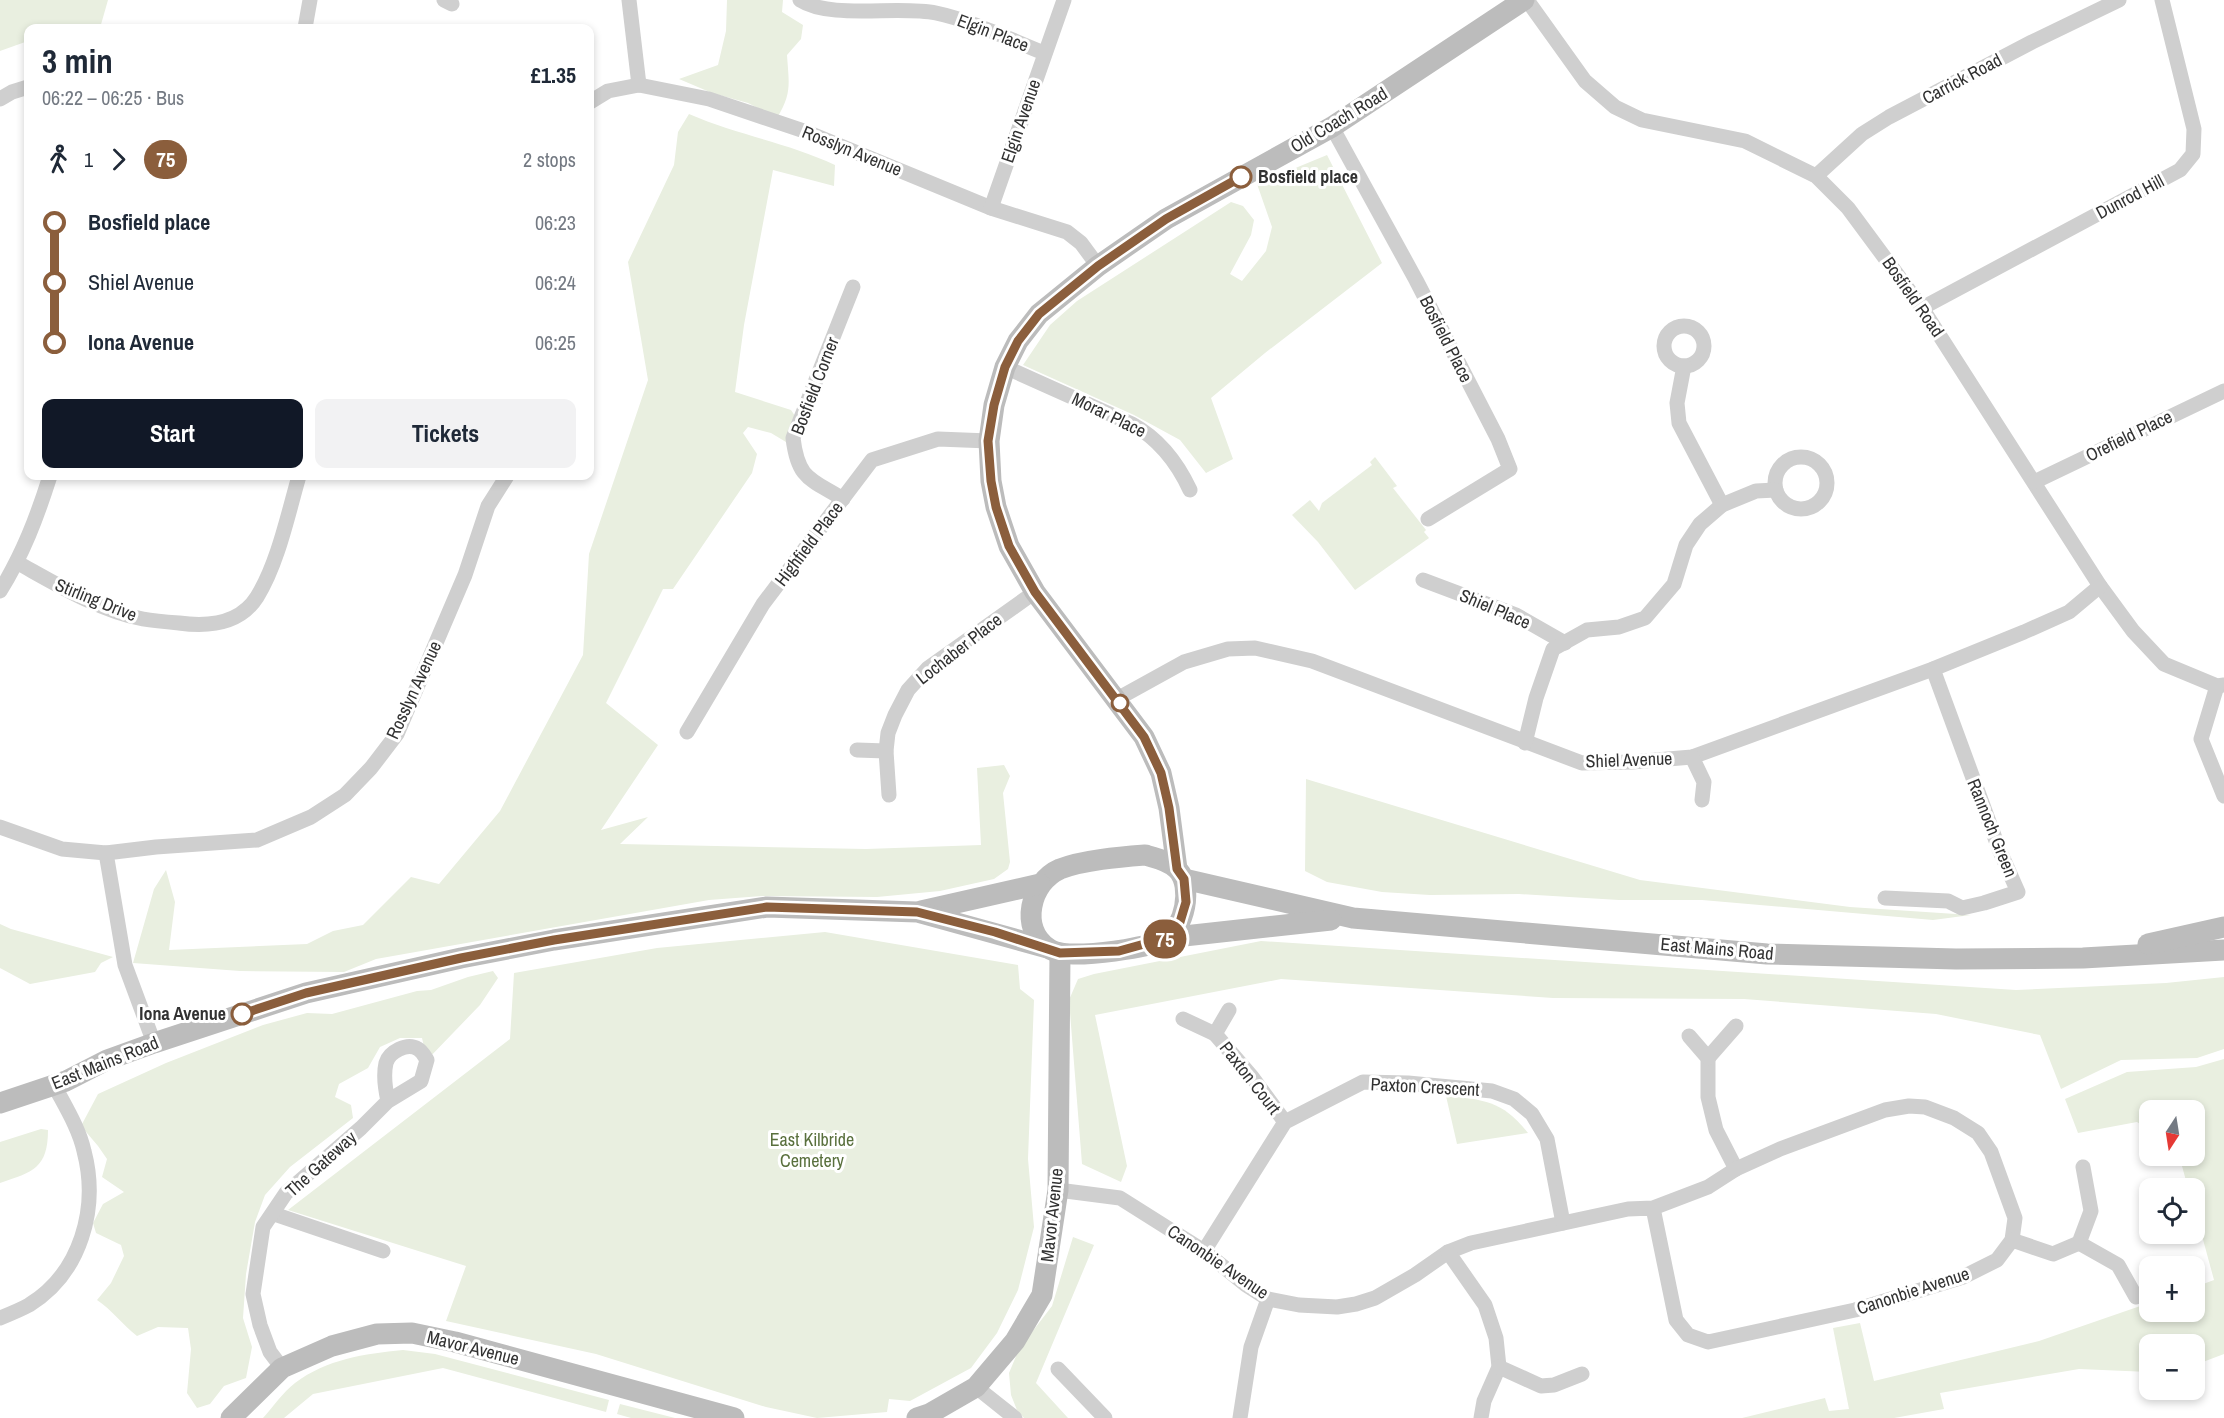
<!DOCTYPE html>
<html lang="en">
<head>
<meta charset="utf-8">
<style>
  body { margin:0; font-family:"Archivo Narrow",sans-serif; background:#f2f2f3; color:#1f2937; height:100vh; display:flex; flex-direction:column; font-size:22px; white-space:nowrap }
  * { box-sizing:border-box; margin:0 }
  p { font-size:20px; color:#747a83 }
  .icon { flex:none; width:33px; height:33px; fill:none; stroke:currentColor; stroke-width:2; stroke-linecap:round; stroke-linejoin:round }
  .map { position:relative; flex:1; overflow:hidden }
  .panel { position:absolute; left:24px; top:24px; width:570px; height:456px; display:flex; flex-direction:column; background:#fff; border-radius:12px; box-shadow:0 3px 9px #0003 }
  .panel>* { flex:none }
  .badge { padding:0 12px; border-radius:20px; font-size:21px; line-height:39px }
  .needle { width:39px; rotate:192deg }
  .buttons { position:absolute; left:2139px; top:1100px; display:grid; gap:12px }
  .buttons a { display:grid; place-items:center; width:66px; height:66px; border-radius:12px; background:#fff; box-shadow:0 3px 9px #0003; font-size:30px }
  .map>.badge { position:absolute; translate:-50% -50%; box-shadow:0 0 0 3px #fff }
  .legs { display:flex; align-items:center; gap:9px; height:66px; padding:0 18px; font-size:20px }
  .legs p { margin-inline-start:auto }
  .overview { display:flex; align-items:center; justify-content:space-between; height:102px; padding:0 18px }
  h1 { font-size:33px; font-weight:800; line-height:45px }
  .primary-button { display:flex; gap:12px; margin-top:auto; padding:12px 18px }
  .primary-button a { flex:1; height:69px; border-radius:12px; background:#111827; color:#fff; font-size:24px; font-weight:800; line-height:69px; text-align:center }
  .primary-button a+a { background:#f2f2f3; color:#1f2937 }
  ul { padding:0 18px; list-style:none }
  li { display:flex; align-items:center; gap:21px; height:60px; font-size:22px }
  li i { display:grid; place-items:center; width:9px; height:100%; margin:0 8px; background:currentColor }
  li i::after { content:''; width:15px; height:15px; margin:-8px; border:4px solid; border-radius:50%; background:#fff }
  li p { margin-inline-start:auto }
  li:first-child i { background:linear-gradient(#0000 50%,currentColor 0) }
  li:last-child i { background:linear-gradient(currentColor 50%,#0000 0) }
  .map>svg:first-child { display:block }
  .green { fill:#e9efe0 }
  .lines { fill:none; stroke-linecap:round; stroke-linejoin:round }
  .street { stroke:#cfcfcf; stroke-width:15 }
  .secondary { stroke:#bcbcbc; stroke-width:21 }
  .line-1-casing { stroke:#fff; stroke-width:14 }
  .line-1 { stroke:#8b5e3c; stroke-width:9 }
  .stop-1-dot { fill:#fff; stroke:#8b5e3c; stroke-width:3 }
  .labels { text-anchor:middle; stroke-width:6; stroke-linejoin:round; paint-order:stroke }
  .street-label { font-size:18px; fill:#323232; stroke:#fff }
  .stop-label { font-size:18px; font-weight:bold; fill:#323232; stroke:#fff; text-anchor:start }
  .park-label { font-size:18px; fill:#59703d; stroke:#fff }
</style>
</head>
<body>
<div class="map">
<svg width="2224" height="1418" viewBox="0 0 2224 1418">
  <rect width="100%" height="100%" fill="#fff"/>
  <g class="green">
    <polygon points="0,0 108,0 100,28 28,28 28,41 0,51"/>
    <path d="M727,0H783L782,12L803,25L801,39L787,55C789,84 792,93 777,118L748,103L712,93L679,79L718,65L726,31Z"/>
    <path d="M689,114C737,135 789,143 835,165L834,186L773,170L744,325L735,392L791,410L795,416L786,442L771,433L748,427L743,433L757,454L752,473L673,589H663L606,703L658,745L601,830L648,817L620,844L866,849L981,845L977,768L1004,765L1010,776L1003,793L1010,862L1008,869L994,879L940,891L877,897L762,896L709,900L376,959L344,972L240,971L133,963L154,889L166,870L175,902L169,950L307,944L333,931L363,925L411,877L439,884L500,811L583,655L589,554L648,380L628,262L674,165L678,132Z"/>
    <polygon points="1327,155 1382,263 1265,353 1211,398 1233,459 1206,473 1180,440 1134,415 1023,365 1050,325 1077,301 1231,202 1243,206 1254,220 1251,235 1230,274 1242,281 1266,251 1272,227 1257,184"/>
    <polygon points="1375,457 1397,486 1393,488 1426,530 1424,532 1429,538 1355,590 1318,542 1292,515 1310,500 1319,511 1322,503 1372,465 1370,462"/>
    <polygon points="1306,779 1640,880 1850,907 1971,915 1933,920 1702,900 1619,900 1519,894 1430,895 1382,892 1327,882 1305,871"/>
    <polygon points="0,924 11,929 113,957 101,963 95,972 30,984 0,968"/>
    <polygon points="825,932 1018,965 1020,989 1034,1000 1028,1159 1034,1227 1018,1290 997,1333 971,1368 910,1401 889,1399 887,1412 817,1418 766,1407 596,1354 446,1321 466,1266 288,1210 510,1039 514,973 657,948"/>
    <polygon points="1261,941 2016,990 2166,983 2224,977 2224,1049 2197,1058 2121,1060 2061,1089 2040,1035 1936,1014 1744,999 1553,998 1281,979 1095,1015 1127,1166 1121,1182 1082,1164 1069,1000 1078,979 1094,974"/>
    <path d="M493,971L498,978L480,1005L427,1060L422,1038H400L380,1047L368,1068L339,1084L335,1097L351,1105L353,1118L290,1167L265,1195L255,1222L246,1274L243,1318L252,1347L246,1378L224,1386L210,1404L197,1408L187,1393L191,1349L188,1328L158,1327L137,1336C123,1325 112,1310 97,1300L111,1283L124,1256L121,1245L96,1233L93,1223L103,1204L124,1192L102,1177L107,1159L98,1146L81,1126L98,1094L166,1063L263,1025L307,1013L332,1014L417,991L431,990L468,977Z"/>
    <polygon points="2224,1059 2224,1354 2195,1365 2194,1344 2150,1344 2149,1372 2079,1369 1940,1393 1944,1409 1894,1418 1742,1418 1825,1398 1829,1411 1849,1409 1833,1328 1860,1323 1874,1381 2039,1341 2149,1303 2150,1311 2194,1311 2195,1287 2214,1280 2195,1210 2194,1188 2188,1188 2179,1155 2194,1155 2194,1110 2150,1110 2149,1130 2137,1122 2078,1133 2065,1099 2127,1072 2196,1067"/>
    <path d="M1446,1096C1484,1099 1504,1102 1528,1133L1457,1144Z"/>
    <path d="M41,1129L48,1130C48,1168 33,1172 0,1183V1142Z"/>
    <polygon points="1073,1237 1094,1245 1036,1383 1068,1418 1024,1418 1017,1410 1011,1395 1009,1373 1019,1349 1052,1306"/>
    <path d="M403,1350L435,1354L609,1400L606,1412L443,1368L313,1394L284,1418H263C273,1407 283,1392 295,1383C327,1359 364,1354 403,1350Z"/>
    <polygon points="620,1404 675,1418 631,1418 617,1414"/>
  </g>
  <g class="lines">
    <g class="street">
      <polyline points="444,0 452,4"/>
      <polyline points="629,0 639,85"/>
      <path d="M800,0C831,20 898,5 936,13C970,20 1011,40 1044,53"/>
      <polyline points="1527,0 1585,81 1615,107 1642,120 1745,141 1816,176 1848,208 1922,308 2100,586 2133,631 2164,664 2217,686 2224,685"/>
      <polyline points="305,28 310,0"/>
      <polyline points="0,99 12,92 28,87"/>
      <polyline points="590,102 608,91 639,85 709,99 804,131 991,208 1067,232 1081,243 1098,266"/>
      <polyline points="1332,127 1416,280 1498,439 1510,469 1428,519"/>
      <polyline points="1816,176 1862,134 1889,117 2032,42 2119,0"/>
      <polyline points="991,208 1064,0"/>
      <polyline points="1922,308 2180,170 2193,154 2194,129 2162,0"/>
      <circle cx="1684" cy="346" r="20"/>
      <polyline points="1684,366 1677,403 1679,423 1722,505"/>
      <path d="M1005,367L1132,424C1159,439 1177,462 1190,490"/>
      <circle cx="1801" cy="483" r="26"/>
      <polyline points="2034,482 2224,391"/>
      <path d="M843,499C811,479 798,480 793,438L853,287"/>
      <path d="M18,563C56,584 100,611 143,619C155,621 167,622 179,623C208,627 240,624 257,597C278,563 288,514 299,476"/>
      <polyline points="1423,580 1516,615 1565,643"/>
      <path d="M0,591C23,554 37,517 50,476"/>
      <polyline points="2217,686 2201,739 2224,796"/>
      <polyline points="1117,699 1184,662 1228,649 1255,648 1312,661 1582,763 1632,762 1692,757 1933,669 2024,632 2069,612 2100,586"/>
      <polyline points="687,732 763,604 872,460 938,439 989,441"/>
      <polyline points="1525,743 1536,698 1553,649 1587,630 1619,627 1645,618 1674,584 1686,545 1700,524 1722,505 1756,491 1776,490"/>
      <polyline points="857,750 886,751"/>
      <polyline points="1692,757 1704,782 1702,800"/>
      <polyline points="889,795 886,751 888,733 895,715 908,690 928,668 1035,592"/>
      <polyline points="0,827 62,849 106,853 156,847 257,840 311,817 345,795 371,768 397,734 465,575 488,506 507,476"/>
      <polyline points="106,853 125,965 154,1043"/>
      <polyline points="1885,898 1948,901 1962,908 1984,903 2018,892 1999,849 1933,669"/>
      <polyline points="1183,1019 1215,1034 1252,1077 1285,1122"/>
      <polyline points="1215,1034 1229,1010"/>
      <polyline points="1689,1036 1708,1058 1708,1097 1716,1130 1736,1169"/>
      <polyline points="1708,1058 1736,1026"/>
      <polyline points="2083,1167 2091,1211 2079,1243 2118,1265 2136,1297"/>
      <polyline points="1058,1190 1120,1198 1204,1251 1246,1285 1268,1299 1299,1305 1337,1307 1356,1304 1375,1298 1415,1275 1448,1252 1471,1243 1628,1209 1653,1208 1708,1187 1736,1169 1780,1149 1885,1110 1909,1106 1925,1107 1954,1118 1978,1133 1991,1152 2015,1218 2012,1240 1997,1260 1963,1277 1855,1310 1708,1342 1688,1335 1676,1320 1653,1208"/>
      <polyline points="274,1214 383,1251"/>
      <polyline points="2012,1240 2053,1254 2079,1243"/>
      <polyline points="1204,1251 1285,1122 1363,1082 1408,1083 1492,1091 1514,1099 1532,1114 1547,1139 1563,1223"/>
      <polyline points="1448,1252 1485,1305 1496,1338 1499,1367 1484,1401 1481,1418"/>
      <path d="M0,1318C10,1314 20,1310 29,1305C81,1273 99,1208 84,1151C79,1128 65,1106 54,1085"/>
      <polyline points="1499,1367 1541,1386 1554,1385 1582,1374"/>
      <path d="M282,1368L270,1352L260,1325L253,1294L263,1227L286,1193L361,1128L388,1101L421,1081L427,1060C425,1057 422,1051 418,1049C407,1042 389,1052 386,1063C383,1076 385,1088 388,1101"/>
      <polyline points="1058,1369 1105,1418"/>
      <polyline points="976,1387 1015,1418"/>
      <polyline points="1240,1418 1251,1347 1268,1299"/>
    </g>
    <g class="secondary">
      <path d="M1145,855C1156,858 1170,861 1178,870C1193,887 1185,928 1165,939C1147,948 1104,953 1084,954C1072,954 1058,955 1048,948C1019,929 1030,882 1060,869C1083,860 1120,857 1145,855Z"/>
      <polyline points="1177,869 1169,808 1161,773 1144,737 1035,592 1009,546 996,507 991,481 989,441 994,405 1005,367 1018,341 1039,314 1098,266 1166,219 1332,127 1524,0"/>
      <polyline points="1184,879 1353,918 1767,954 1956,959 2083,958 2224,950"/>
      <polyline points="921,911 1040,884"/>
      <polyline points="1166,938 1331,920"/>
      <polyline points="2148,944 2224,927"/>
      <polyline points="0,1103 66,1081 107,1060 154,1043 306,993 461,958 554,940 767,907 917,912 1047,948"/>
      <polyline points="231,1418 282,1368 332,1346 377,1334 412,1333 455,1342 734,1418"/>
      <polyline points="917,1418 929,1414 976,1387 1015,1341 1042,1295 1058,1190 1060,953"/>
    </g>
  </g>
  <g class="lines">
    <defs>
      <polyline id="line-1" points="242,1014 306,993 461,958 554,940 767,907 917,912 995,932 1060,953 1119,951 1166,938 1180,922 1186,902 1184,879 1177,869 1169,808 1161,773 1144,737 1035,592 1009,546 996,507 991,481 988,441 994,405 1005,367 1018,341 1039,314 1098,266 1166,219 1241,177"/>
    </defs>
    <use href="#line-1" class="line-1-casing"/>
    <use href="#line-1" class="line-1"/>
  </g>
  <g class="stop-1-dot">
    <circle cx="1241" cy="177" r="10"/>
    <circle cx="1120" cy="703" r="8"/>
    <circle cx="242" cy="1014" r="10"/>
  </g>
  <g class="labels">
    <g class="street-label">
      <text transform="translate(993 33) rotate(21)" y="6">Elgin Place</text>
      <text transform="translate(1962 79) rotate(-28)" y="6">Carrick Road</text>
      <text transform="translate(1339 120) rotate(-31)" y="6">Old Coach Road</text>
      <text transform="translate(1021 121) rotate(-71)" y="6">Elgin Avenue</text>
      <text transform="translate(852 151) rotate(22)" y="6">Rosslyn Avenue</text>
      <text transform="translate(2130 197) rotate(-28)" y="6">Dunrod Hill</text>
      <text transform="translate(1913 297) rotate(55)" y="6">Bosfield Road</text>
      <text transform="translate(1446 339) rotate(63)" y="6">Bosfield Place</text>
      <text transform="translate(815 386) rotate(-69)" y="6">Bosfield Corner</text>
      <text transform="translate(1109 415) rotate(26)" y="6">Morar Place</text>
      <text transform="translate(2129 436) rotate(-26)" y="6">Orefield Place</text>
      <text transform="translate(809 544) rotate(-53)" y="6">Highfield Place</text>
      <text transform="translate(96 600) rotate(22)" y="6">Stirling Drive</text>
      <text transform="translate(1495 609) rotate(23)" y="6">Shiel Place</text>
      <text transform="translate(959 649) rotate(-38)" y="6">Lochaber Place</text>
      <text transform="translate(414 690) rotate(-65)" y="6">Rosslyn Avenue</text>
      <text transform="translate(1629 760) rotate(-2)" y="6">Shiel Avenue</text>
      <text transform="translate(1992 828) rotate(68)" y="6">Rannoch Green</text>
      <text transform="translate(1717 949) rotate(5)" y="6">East Mains Road</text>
      <text transform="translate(105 1063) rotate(-22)" y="6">East Mains Road</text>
      <text transform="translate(1250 1078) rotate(52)" y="6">Paxton Court</text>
      <text transform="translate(1425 1087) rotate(3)" y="6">Paxton Crescent</text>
      <text transform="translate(321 1164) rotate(-42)" y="6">The Gateway</text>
      <text transform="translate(1052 1215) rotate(-84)" y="6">Mavor Avenue</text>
      <text transform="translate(1218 1262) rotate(34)" y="6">Canonbie Avenue</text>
      <text transform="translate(1913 1291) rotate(-18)" y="6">Canonbie Avenue</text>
      <text transform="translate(473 1348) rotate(14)" y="6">Mavor Avenue</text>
    </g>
    <g class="stop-label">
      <text x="1258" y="183">Bosfield place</text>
      <text x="226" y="1020" text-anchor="end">Iona Avenue</text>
    </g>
    <g class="park-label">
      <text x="812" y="1146">East Kilbride<tspan x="812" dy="21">Cemetery</tspan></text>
    </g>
  </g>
</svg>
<div class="buttons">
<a><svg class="needle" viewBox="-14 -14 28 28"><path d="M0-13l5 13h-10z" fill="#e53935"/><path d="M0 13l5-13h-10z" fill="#747a83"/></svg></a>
<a><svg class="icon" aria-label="locate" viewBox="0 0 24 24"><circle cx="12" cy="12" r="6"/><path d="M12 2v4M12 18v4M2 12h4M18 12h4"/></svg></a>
<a>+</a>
<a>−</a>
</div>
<b class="badge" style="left:1165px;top:939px;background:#8b5e3c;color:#fff">75</b>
<section class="panel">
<div class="overview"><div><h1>3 min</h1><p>06:22 – 06:25 · Bus</p></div><b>£1.35</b></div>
<div class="legs"><svg class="icon" aria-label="walk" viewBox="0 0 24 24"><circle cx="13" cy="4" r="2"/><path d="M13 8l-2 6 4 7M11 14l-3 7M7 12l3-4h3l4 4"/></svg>1<svg class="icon" aria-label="forward" viewBox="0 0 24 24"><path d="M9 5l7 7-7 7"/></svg><b class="badge" style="background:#8b5e3c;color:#fff">75</b><p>2 stops</p></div>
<ul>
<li><i style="color:#8b5e3c"></i><b>Bosfield place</b><p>06:23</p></li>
<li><i style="color:#8b5e3c"></i><span>Shiel Avenue</span><p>06:24</p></li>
<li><i style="color:#8b5e3c"></i><b>Iona Avenue</b><p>06:25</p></li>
</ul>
<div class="primary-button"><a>Start</a><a>Tickets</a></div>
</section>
</div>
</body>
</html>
